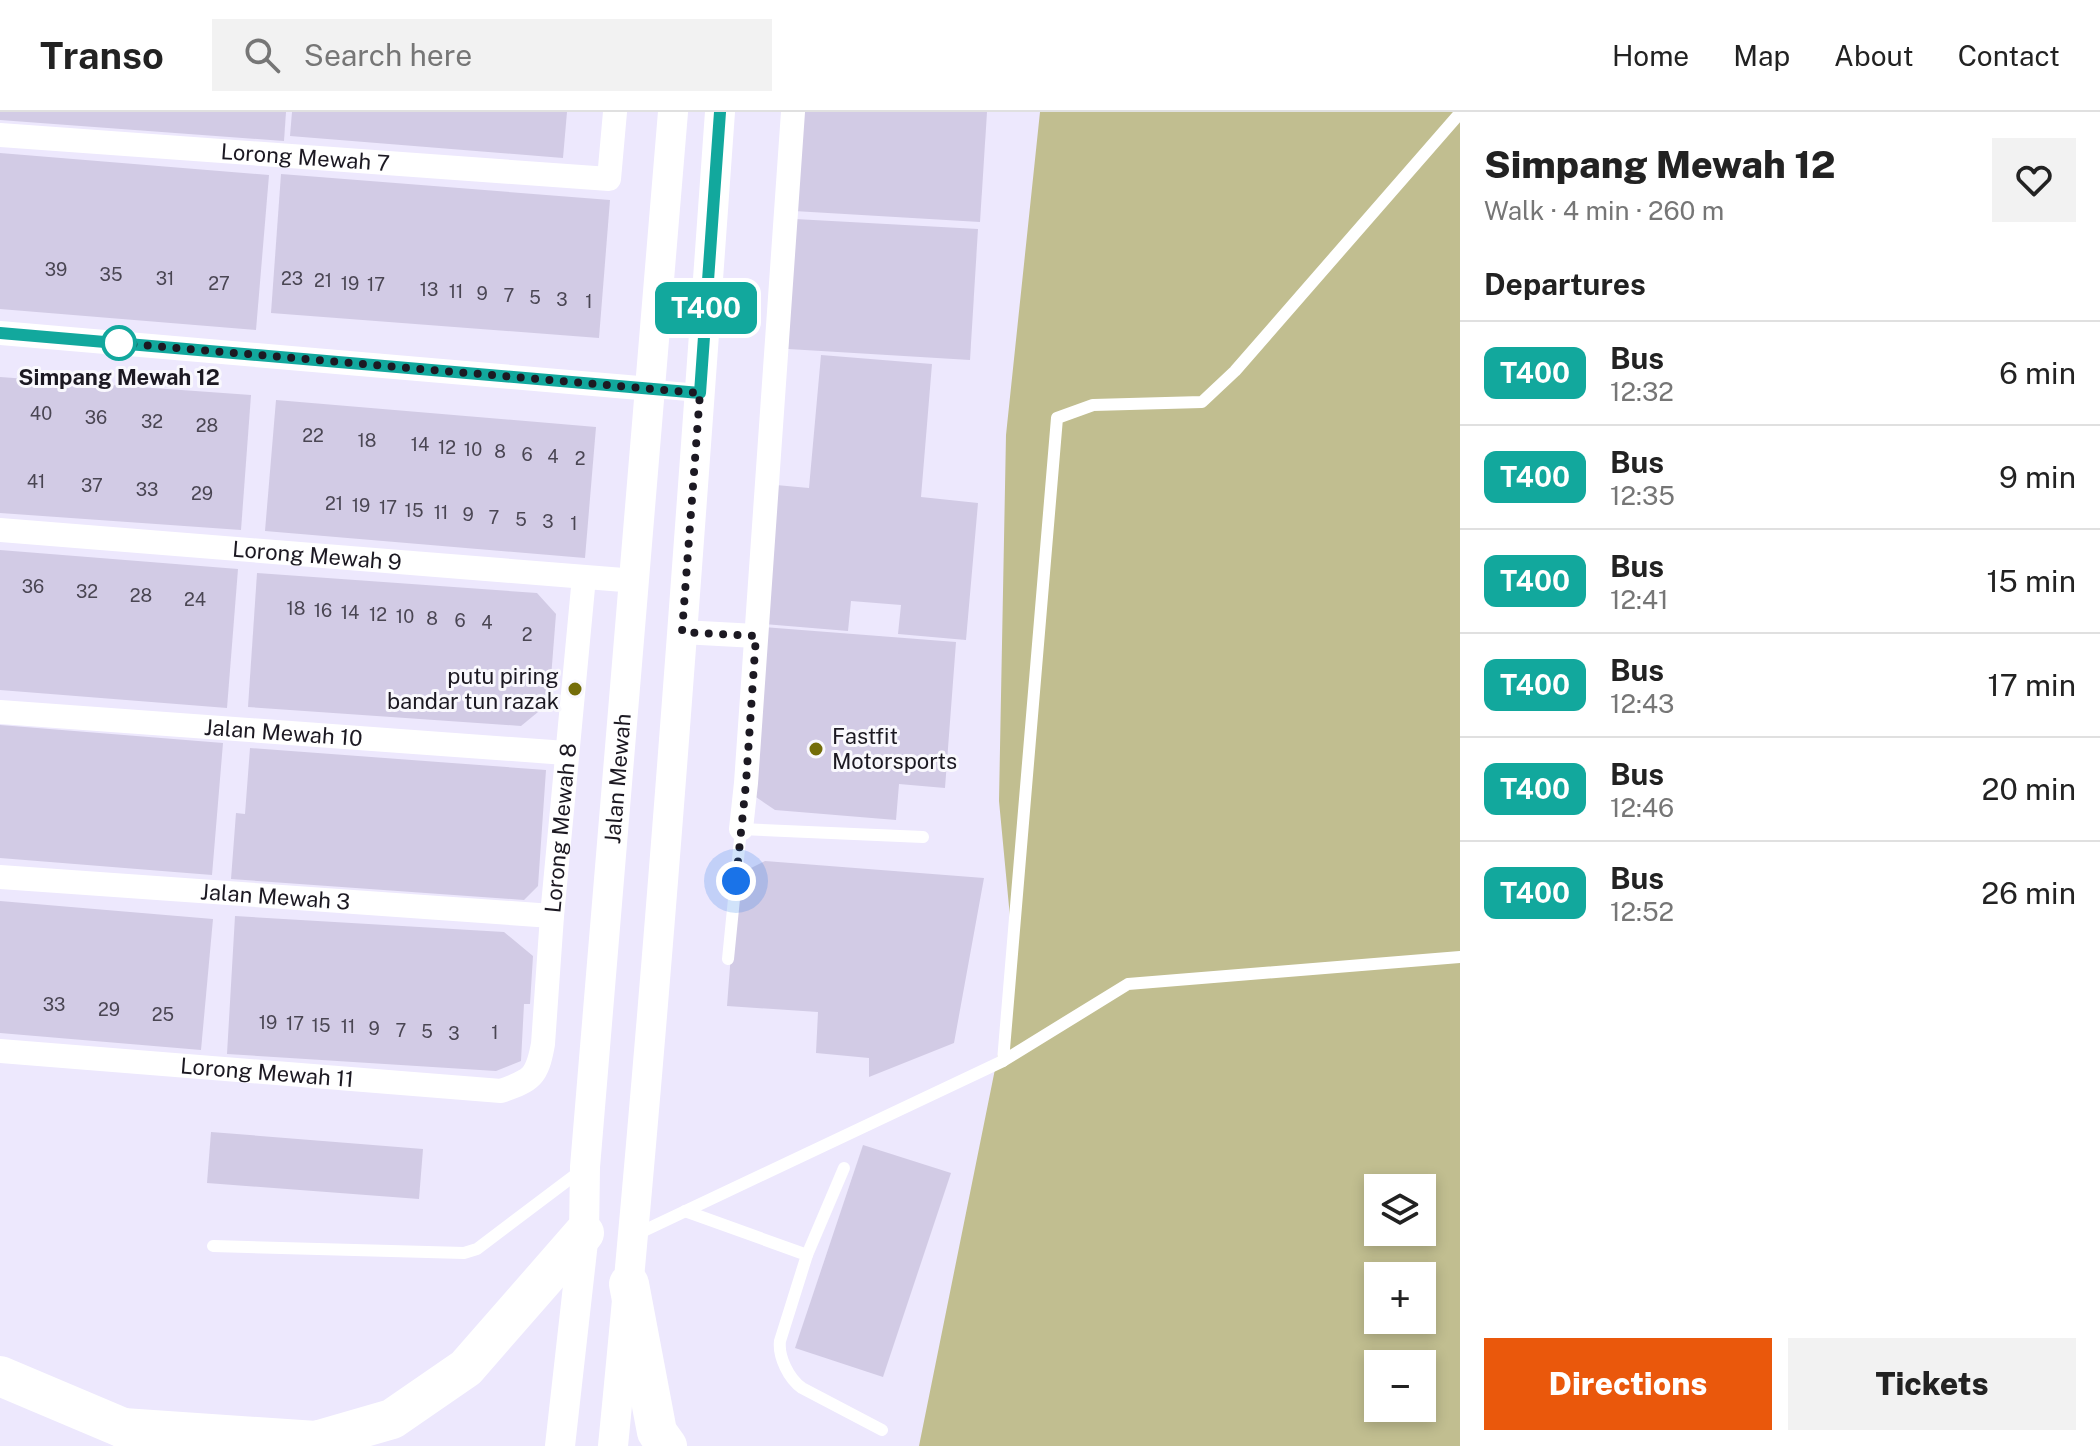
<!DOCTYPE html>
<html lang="en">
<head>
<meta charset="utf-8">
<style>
  body { margin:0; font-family:"Public Sans",sans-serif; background:#f2f2f2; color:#222; height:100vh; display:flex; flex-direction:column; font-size:30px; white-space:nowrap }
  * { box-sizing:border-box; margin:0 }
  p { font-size:26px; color:#767676 }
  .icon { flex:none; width:44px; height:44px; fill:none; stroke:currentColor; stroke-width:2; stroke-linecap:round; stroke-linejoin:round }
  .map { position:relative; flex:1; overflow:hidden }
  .panel { display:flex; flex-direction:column; background:#fff; width:640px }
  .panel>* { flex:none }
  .badge { padding:0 16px; border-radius:12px; font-size:28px; line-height:52px }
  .controls { position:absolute; left:1364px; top:1062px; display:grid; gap:16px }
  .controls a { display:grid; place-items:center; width:72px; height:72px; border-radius:0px; background:#fff; box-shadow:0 4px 12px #0003; font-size:40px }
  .you { position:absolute; width:40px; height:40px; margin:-20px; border:6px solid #fff; border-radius:50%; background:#1a73e8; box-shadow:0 0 0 12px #1a73e833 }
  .map>.badge { position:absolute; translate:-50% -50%; box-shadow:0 0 0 4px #fff }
  h2 { padding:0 24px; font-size:30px; line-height:72px }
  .round { display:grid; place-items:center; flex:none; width:84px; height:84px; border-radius:0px; background:#f2f2f2 }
  .overview { display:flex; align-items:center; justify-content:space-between; height:136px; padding:0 24px }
  h1 { font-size:38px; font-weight:800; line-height:60px }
  .cta { display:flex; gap:16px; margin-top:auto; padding:16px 24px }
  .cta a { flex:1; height:92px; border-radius:0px; background:#ea580c; color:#fff; font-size:32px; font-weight:800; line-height:92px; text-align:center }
  .cta a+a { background:#f2f2f2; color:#222 }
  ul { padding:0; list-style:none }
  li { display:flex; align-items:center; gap:24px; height:104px; padding:0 24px; border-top:2px solid #e0e0e0 }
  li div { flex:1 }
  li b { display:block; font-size:30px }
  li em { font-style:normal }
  li .badge { min-width:88px; font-weight:700; text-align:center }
  header { display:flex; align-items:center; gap:48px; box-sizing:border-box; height:112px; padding:0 40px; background:#fff; border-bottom:2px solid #e0e0e0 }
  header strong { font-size:38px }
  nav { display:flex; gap:44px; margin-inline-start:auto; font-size:28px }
  .search { width:560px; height:72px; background:#f2f2f2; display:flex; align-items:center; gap:20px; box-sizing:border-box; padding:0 28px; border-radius:0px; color:#767676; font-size:30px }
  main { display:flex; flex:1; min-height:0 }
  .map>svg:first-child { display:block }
  .green { fill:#c1be90; fill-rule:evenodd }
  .building { fill:#d2cbe5 }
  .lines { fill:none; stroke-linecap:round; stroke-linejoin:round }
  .service { stroke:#fff; stroke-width:12 }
  .minor { stroke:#fff; stroke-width:24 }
  .tertiary { stroke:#fff; stroke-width:30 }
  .trunk { stroke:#fff; stroke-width:40 }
  .line-casing { stroke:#fff; stroke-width:18 }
  .line { stroke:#12a89d; stroke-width:12 }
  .walk { stroke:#1c1922; stroke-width:8; stroke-dasharray:0 14.4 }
  .stop-dot { fill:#fff; stroke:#12a89d; stroke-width:4 }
  .poi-dot { fill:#746d09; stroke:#f9f8fd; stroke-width:3 }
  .labels { text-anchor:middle; stroke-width:6; stroke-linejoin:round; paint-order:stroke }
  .number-label { font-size:18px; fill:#4a4653 }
  .street-label { font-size:22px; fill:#1c1922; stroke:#f9f8fd }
  .stop-label { font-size:22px; font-weight:bold; fill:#1c1922; stroke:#f9f8fd }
  .poi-label { font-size:22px; fill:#1c1922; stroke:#f9f8fd; text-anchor:end }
</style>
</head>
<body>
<header>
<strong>Transo</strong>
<div class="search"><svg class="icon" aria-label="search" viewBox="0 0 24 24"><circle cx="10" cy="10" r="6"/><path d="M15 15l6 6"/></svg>Search here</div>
<nav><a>Home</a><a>Map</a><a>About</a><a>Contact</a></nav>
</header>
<main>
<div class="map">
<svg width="1460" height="1334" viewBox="0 0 1460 1334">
  <rect width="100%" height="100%" fill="#ede8fd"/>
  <path class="green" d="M1040,0H1460V1334H919L1015,858L999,689L1006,323ZM1378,1076H1422V1120H1378ZM1378,1164H1422V1208H1378ZM1378,1252H1422V1296H1378Z"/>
  <g class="building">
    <polygon points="0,0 286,0 284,29 0,8"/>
    <polygon points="292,0 567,0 563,46 290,24"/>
    <polygon points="799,0 987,0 980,110 794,99"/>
    <polygon points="0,41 269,63 256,218 0,197"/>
    <polygon points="281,62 610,88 599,226 271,201"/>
    <polygon points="795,107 978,117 970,248 788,237"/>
    <polygon points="821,243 932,252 921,385 978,391 966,528 898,522 901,493 851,489 848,519 764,512 776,373 809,376"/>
    <polygon points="0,265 251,283 241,418 0,401"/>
    <polygon points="276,288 596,315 585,446 265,419"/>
    <polygon points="0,438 238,457 227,596 0,578"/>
    <polygon points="257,461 537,481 556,502 549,591 521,614 248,595"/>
    <polygon points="763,515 956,530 945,676 899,672 896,708 775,698 750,681"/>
    <polygon points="0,613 223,631 212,763 0,746"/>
    <polygon points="250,636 546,658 538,774 524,788 231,767 236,701 245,702"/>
    <polygon points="765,749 984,766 954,931 869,965 869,946 816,941 818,900 727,894 737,763"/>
    <polygon points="0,789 213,807 201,938 0,921"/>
    <polygon points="235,804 504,820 533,844 530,892 524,892 521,949 496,959 227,942"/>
    <polygon points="211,1020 423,1037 419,1087 207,1071"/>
    <polygon points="863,1033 951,1061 883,1265 795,1236"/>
  </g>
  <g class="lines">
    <g class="service">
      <polyline points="728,847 741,717 923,725"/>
      <polyline points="1003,949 1057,306 1093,293 1202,290 1235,259 1460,1"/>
      <path d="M685,1099L807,1143L780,1229C778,1245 789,1267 802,1276L882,1318"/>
      <polyline points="637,1122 1003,949 1128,872 1460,845"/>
      <polyline points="213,1134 464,1141 477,1137 583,1057"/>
      <polyline points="807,1143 844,1056"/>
    </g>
    <g class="minor">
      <path id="s1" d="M0,23L609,67L615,0"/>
      <polyline points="0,221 651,277"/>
      <path id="s2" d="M0,418L636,469"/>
      <polyline points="682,520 756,524"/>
      <path id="s3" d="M0,600L566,641"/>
      <polyline points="741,717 746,671 793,0"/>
      <path id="s4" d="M0,765L552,804"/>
      <path id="s5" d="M0,939L501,979C532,968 537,965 543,932L552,804L584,465"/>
    </g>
    <g class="tertiary">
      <path id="s6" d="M560,1334L584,1121L585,1055L673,0"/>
      <path d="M613,1334C657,890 688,445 720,0"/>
    </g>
    <g class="trunk">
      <polyline points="629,1172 657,1320 667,1334"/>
      <polyline points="0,1264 123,1316 147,1322"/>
      <polyline points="123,1316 316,1329 392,1307 466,1256 584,1121"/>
    </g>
  </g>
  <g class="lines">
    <defs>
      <polyline id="line" points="0,221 700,281 720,0"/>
    </defs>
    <use href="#line" class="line-casing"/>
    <use href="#line" class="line"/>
    <polyline class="walk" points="119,231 700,281 682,520 756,524 746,671 736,769"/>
  </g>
  <circle class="stop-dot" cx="119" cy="231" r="16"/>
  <g class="poi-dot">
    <circle cx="575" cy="577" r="8"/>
    <circle cx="816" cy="637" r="8"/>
  </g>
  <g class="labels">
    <g class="number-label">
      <text x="56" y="164">39</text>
      <text x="111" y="169">35</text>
      <text x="165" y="173">31</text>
      <text x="292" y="173">23</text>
      <text x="323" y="175">21</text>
      <text x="219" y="178">27</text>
      <text x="350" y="178">19</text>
      <text x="376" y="179">17</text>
      <text x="429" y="184">13</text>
      <text x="456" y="186">11</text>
      <text x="482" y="188">9</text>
      <text x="509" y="190">7</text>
      <text x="535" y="192">5</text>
      <text x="562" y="194">3</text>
      <text x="589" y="196">1</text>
      <text x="41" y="308">40</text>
      <text x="96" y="312">36</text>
      <text x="152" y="316">32</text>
      <text x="207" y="320">28</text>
      <text x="313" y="330">22</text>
      <text x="367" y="335">18</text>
      <text x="420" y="339">14</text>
      <text x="447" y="342">12</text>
      <text x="473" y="344">10</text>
      <text x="500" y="346">8</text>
      <text x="527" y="349">6</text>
      <text x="553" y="351">4</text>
      <text x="580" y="353">2</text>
      <text x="36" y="376">41</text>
      <text x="92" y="380">37</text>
      <text x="147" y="384">33</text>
      <text x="202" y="388">29</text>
      <text x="334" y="398">21</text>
      <text x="361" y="400">19</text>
      <text x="388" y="402">17</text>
      <text x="414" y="405">15</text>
      <text x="441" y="407">11</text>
      <text x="468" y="409">9</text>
      <text x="494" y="412">7</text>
      <text x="521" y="414">5</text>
      <text x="548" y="416">3</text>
      <text x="574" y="418">1</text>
      <text x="33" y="481">36</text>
      <text x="87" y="486">32</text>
      <text x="141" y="490">28</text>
      <text x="195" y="494">24</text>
      <text x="296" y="503">18</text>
      <text x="323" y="505">16</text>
      <text x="350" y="507">14</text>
      <text x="378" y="509">12</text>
      <text x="405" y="511">10</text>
      <text x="432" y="513">8</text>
      <text x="460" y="515">6</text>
      <text x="487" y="517">4</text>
      <text x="527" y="529">2</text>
      <text x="54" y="899">33</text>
      <text x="109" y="904">29</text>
      <text x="163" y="909">25</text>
      <text x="268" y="917">19</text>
      <text x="295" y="918">17</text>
      <text x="321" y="920">15</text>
      <text x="348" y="921">11</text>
      <text x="374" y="923">9</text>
      <text x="401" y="925">7</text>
      <text x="427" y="926">5</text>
      <text x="495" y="927">1</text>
      <text x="454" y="928">3</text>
    </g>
    <g class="street-label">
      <text dy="8" stroke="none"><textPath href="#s1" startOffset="306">Lorong Mewah 7</textPath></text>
      <text dy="8" stroke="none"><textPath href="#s2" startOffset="318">Lorong Mewah 9</textPath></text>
      <text dy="8" stroke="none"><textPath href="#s3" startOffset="284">Jalan Mewah 10</textPath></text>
      <text dy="8" stroke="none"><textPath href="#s6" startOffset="670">Jalan Mewah</textPath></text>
      <text dy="8" stroke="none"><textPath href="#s5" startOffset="788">Lorong Mewah 8</textPath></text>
      <text dy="8" stroke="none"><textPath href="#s4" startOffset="276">Jalan Mewah 3</textPath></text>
      <text dy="8" stroke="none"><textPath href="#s5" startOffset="268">Lorong Mewah 11</textPath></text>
    </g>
    <g class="stop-label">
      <text x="119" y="273">Simpang Mewah 12</text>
    </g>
    <g class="poi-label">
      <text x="559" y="572">putu piring<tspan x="559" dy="25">bandar tun razak</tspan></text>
      <text x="832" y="632" text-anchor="start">Fastfit<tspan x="832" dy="25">Motorsports</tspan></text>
    </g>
  </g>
</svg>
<div class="controls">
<a><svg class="icon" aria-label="layers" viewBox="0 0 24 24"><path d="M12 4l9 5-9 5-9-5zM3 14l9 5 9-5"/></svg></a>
<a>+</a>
<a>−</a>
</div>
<div class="you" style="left:736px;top:769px"></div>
<b class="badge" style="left:706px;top:196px;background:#12a89d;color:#fff">T400</b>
</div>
<section class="panel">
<div class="overview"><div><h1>Simpang Mewah 12</h1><p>Walk · 4 min · 260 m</p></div><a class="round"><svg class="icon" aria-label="heart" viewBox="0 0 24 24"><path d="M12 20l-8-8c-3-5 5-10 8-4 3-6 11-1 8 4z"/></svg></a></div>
<h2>Departures</h2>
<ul>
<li><span class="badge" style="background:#12a89d;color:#fff">T400</span><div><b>Bus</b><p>12:32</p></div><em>6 min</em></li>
<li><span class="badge" style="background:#12a89d;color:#fff">T400</span><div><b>Bus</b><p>12:35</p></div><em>9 min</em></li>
<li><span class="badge" style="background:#12a89d;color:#fff">T400</span><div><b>Bus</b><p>12:41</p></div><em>15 min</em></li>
<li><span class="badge" style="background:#12a89d;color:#fff">T400</span><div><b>Bus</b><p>12:43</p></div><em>17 min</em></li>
<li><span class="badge" style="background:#12a89d;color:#fff">T400</span><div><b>Bus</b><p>12:46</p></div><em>20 min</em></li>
<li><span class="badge" style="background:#12a89d;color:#fff">T400</span><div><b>Bus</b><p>12:52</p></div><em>26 min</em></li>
</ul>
<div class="cta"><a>Directions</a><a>Tickets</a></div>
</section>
</main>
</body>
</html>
